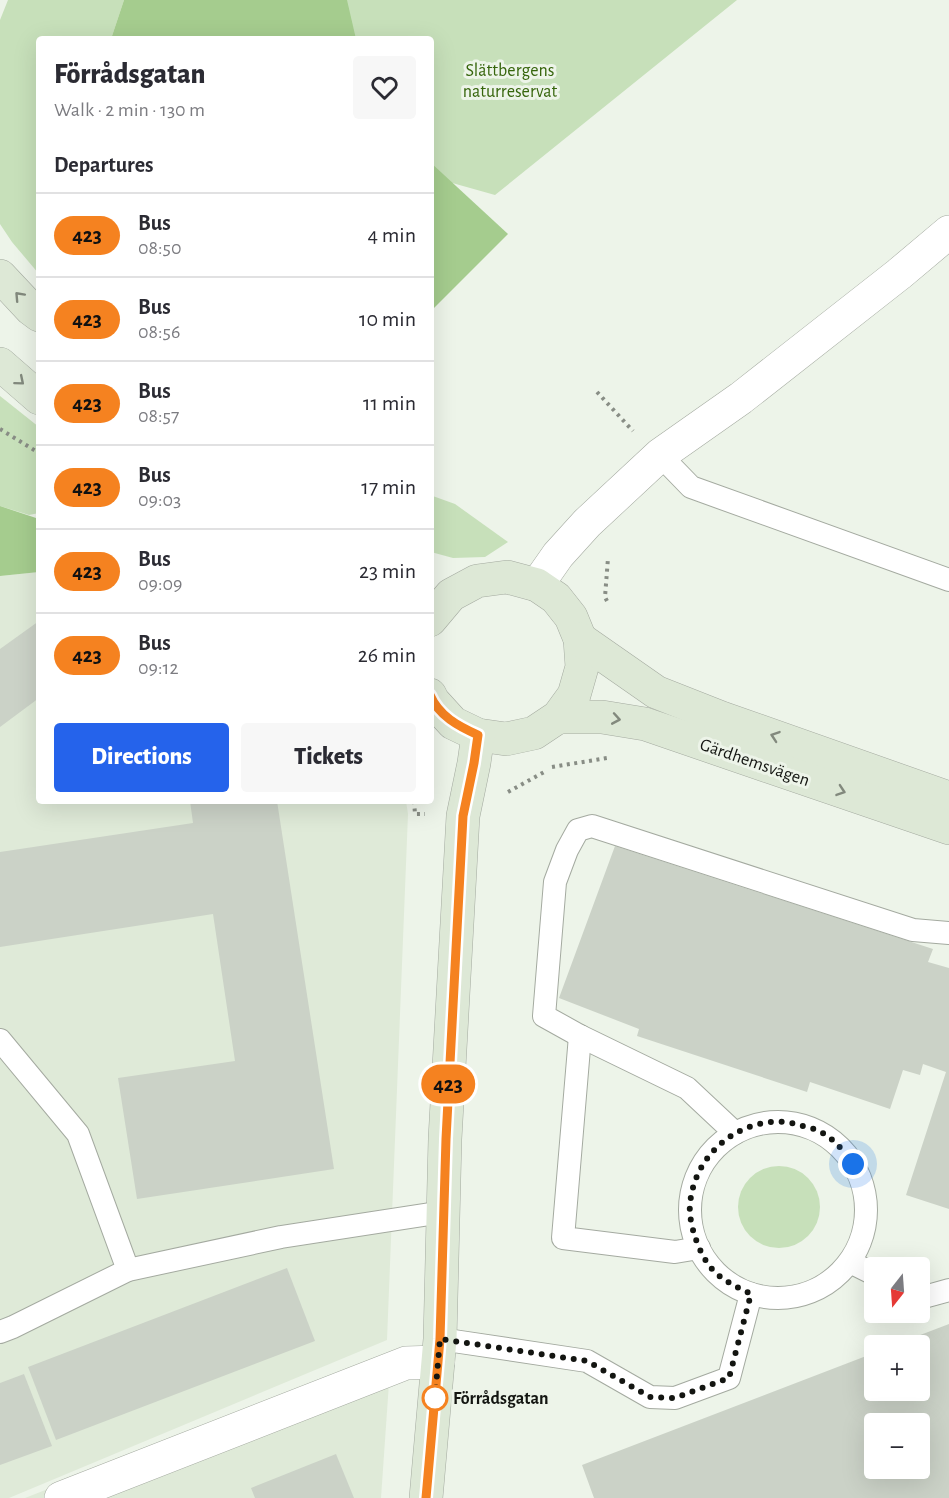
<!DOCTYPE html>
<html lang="en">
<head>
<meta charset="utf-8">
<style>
  body { margin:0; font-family:"Alegreya Sans",sans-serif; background:#f7f7f7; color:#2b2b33; height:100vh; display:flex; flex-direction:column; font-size:22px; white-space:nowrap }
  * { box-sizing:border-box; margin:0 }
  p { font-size:20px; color:#7c7c81 }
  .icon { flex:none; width:33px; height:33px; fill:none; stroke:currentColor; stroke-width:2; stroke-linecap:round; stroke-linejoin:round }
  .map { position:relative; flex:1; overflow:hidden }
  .panel { position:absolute; left:36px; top:36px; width:398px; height:768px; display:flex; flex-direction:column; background:#fff; border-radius:6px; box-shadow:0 6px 24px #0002 }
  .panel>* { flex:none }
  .badge { padding:0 12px; border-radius:20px; font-size:21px; line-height:39px }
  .needle { width:39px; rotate:197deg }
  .tools { position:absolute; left:864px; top:1257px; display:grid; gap:12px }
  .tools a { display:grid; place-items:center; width:66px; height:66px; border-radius:6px; background:#fff; box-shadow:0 6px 24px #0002; font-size:30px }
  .you { position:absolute; width:30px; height:30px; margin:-15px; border:4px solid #fff; border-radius:50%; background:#1a73e8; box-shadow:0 0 0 9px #1a73e833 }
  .map>.badge { position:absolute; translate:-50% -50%; box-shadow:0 0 0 3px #fff }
  h2 { padding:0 18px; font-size:22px; line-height:54px }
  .round { display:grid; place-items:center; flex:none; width:63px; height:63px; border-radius:6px; background:#f7f7f7 }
  .overview { display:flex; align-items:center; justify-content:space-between; height:102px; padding:0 18px }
  h1 { font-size:28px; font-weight:800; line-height:45px }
  .button { display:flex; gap:12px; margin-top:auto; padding:12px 18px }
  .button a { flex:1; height:69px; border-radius:6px; background:#2563eb; color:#fff; font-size:24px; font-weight:800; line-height:69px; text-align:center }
  .button a+a { background:#f7f7f7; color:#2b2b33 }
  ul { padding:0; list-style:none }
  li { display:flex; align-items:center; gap:18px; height:84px; padding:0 18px; border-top:2px solid #e1e1e2 }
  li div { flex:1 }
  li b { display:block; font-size:22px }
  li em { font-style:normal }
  li .badge { min-width:66px; font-weight:700; text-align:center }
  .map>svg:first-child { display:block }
  .built { fill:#dfead8 }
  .green { fill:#c7e0ba }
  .forest { fill:#a5cc8e }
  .building { fill:#cbd2c7; fill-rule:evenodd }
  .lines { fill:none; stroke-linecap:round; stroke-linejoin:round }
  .lane-casing { stroke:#a4aaa0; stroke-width:24 }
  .street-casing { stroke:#a4aaa0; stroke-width:34 }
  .secondary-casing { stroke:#a4aaa0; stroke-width:34 }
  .path { stroke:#888d85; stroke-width:4; stroke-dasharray:3 4.5; stroke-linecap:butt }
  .lane { stroke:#fff; stroke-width:22 }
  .street { stroke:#fff; stroke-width:33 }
  .secondary { stroke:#dde8d6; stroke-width:33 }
  .oneway { stroke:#82897d }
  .line-casing { stroke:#fff; stroke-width:14 }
  .line { stroke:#f58220; stroke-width:9 }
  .walk { stroke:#131511; stroke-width:6; stroke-dasharray:0 10.8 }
  .stop-dot { fill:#fff; stroke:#f58220; stroke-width:3 }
  .labels { text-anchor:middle; stroke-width:6; stroke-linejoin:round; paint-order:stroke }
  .park-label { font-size:18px; fill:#36650c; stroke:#edf4e9 }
  .street-label { font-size:18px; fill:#131511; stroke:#edf4e9 }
  .stop-label { font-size:18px; font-weight:bold; fill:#131511; stroke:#edf4e9; text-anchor:start }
</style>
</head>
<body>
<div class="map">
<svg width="949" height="1498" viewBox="0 0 949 1498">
  <rect width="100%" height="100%" fill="#edf4e9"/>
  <g class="built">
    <polygon points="39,572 39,801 406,801 408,814 387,1340 9,1498 0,1498 0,576"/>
    <polygon points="391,1354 381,1498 25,1498"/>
  </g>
  <g class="green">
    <polygon points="8,0 124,0 111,39 39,39 39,274 12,242 0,224 0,20"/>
    <polygon points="148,0 737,0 495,195 431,177 430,39 136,39"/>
    <polygon points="0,396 39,427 39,513 29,515 0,506"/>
    <polygon points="430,495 455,504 508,542 485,557 453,558 431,552"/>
    <circle cx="779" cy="1207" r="41"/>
  </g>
  <g class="forest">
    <polygon points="124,0 347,0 356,39 111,39"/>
    <polygon points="430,162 508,234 431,311 430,311"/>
    <polygon points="0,506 39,519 39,572 0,576"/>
  </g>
  <g class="building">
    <polygon points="39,621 39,698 0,727 0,649"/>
    <polygon points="190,801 277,801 334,1169 137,1199 118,1078 235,1061 213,914 0,947 0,852 193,823"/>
    <polygon points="615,846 933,949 928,962 949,968 949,1209 906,1195 946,1072 923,1064 920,1075 903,1070 890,1109 810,1082 807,1092 637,1036 639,1029 559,998"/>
    <polygon points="287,1268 315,1341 56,1440 28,1367"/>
    <path d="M949,1324V1498H594L582,1465L874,1353V1390H920V1346L894,1345ZM874,1424H920V1468H874Z"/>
    <polygon points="24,1374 52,1446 0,1465 0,1383"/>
    <polygon points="336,1454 354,1498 255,1498 251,1488"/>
  </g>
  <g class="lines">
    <defs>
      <g id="lane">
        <polyline points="660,455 691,487 949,580"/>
        <polyline points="580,1036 563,1238 675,1252 699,1248"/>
        <polyline points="0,1040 78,1134 128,1270"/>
        <circle cx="778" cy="1210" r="88"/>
        <polyline points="735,1133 687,1088 580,1036 544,1016 555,882 567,850 578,830 592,826 913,930 949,933"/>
        <polyline points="850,1262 874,1274"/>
        <polyline points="920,1295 924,1297 949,1290"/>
        <polyline points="0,1332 13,1327 128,1270 281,1237 443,1212"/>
        <polyline points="440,1339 587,1361 650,1397 675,1398 729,1378 751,1294"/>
      </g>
      <g id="street">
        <polyline points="537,585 558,555 587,523 660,455 741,398 899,274 949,232"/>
        <polyline points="61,1498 406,1363 438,1362"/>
      </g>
      <g id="secondary">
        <polyline points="0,276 31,309 39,315"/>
        <polyline points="0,364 39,398"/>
        <polyline points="430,620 451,595 477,581 507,577 537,585 556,598 571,617 580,639 582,667 574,695 558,717 534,733 506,739 478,735 453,723 433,701 430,695"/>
        <polyline points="580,639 656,692 722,718 949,798"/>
        <polyline points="558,717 602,717 645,724 949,828"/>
        <polyline points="426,1498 440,1339 445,1139 463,816 474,763 478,735"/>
      </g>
    </defs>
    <use href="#lane" class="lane-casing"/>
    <use href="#street" class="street-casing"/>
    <use href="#secondary" class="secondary-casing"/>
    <g class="path">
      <polyline points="597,392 633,431"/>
      <polyline points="0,429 39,453"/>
      <polyline points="607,601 605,597 608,558"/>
      <polyline points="552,767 607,758"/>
      <polyline points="508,792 546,771"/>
      <polyline points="414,801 415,814 425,814"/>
    </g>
    <use href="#lane" class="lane"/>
    <use href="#street" class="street"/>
    <use href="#secondary" class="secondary"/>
  </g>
  <defs><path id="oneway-chevron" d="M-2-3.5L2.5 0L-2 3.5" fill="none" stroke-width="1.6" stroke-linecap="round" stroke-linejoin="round" transform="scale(1.5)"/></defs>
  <g class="oneway">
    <use href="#oneway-chevron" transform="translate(19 296) rotate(-133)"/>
    <use href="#oneway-chevron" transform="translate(20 381) rotate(40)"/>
    <use href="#oneway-chevron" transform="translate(616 719) rotate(10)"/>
    <use href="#oneway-chevron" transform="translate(775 736) rotate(-161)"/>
    <use href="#oneway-chevron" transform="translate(841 791) rotate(19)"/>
  </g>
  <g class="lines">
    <defs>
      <path id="line" d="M426,1498L440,1339L446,1139L463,816L474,763L478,735C458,726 439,716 430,695"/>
    </defs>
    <use href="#line" class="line-casing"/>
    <use href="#line" class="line"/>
    <path class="walk" d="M435,1398L440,1339L587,1361L650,1397L675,1398L729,1378L751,1294C737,1287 723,1281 712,1269C704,1260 699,1248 695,1237C691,1224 688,1210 691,1197C699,1145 754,1109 803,1126C809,1128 816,1129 821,1132C834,1139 845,1152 853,1164"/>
  </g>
  <circle class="stop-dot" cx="435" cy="1398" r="12"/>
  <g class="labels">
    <g class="park-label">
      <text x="510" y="76">Slättbergens<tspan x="510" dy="21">naturreservat</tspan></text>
    </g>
    <g class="street-label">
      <text transform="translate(755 762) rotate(19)" y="6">Gärdhemsvägen</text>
    </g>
    <g class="stop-label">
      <text x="453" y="1404">Förrådsgatan</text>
    </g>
  </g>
</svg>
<div class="tools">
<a><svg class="needle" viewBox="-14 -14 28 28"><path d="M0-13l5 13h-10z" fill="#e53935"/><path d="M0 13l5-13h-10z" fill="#7c7c81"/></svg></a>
<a>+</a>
<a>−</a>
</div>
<div class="you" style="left:853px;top:1164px"></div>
<b class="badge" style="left:448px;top:1084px;background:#f58220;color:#111">423</b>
<section class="panel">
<div class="overview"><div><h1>Förrådsgatan</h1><p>Walk · 2 min · 130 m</p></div><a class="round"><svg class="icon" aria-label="heart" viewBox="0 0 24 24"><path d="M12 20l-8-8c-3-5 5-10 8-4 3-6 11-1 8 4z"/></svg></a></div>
<h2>Departures</h2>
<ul>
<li><span class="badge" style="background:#f58220;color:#111">423</span><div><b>Bus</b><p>08:50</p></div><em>4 min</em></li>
<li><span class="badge" style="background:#f58220;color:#111">423</span><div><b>Bus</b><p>08:56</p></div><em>10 min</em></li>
<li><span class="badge" style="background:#f58220;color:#111">423</span><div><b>Bus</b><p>08:57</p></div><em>11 min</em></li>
<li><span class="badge" style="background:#f58220;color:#111">423</span><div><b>Bus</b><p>09:03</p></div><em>17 min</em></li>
<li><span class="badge" style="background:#f58220;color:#111">423</span><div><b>Bus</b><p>09:09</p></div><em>23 min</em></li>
<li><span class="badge" style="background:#f58220;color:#111">423</span><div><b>Bus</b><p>09:12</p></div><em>26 min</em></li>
</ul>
<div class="button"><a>Directions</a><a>Tickets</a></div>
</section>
</div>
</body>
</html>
